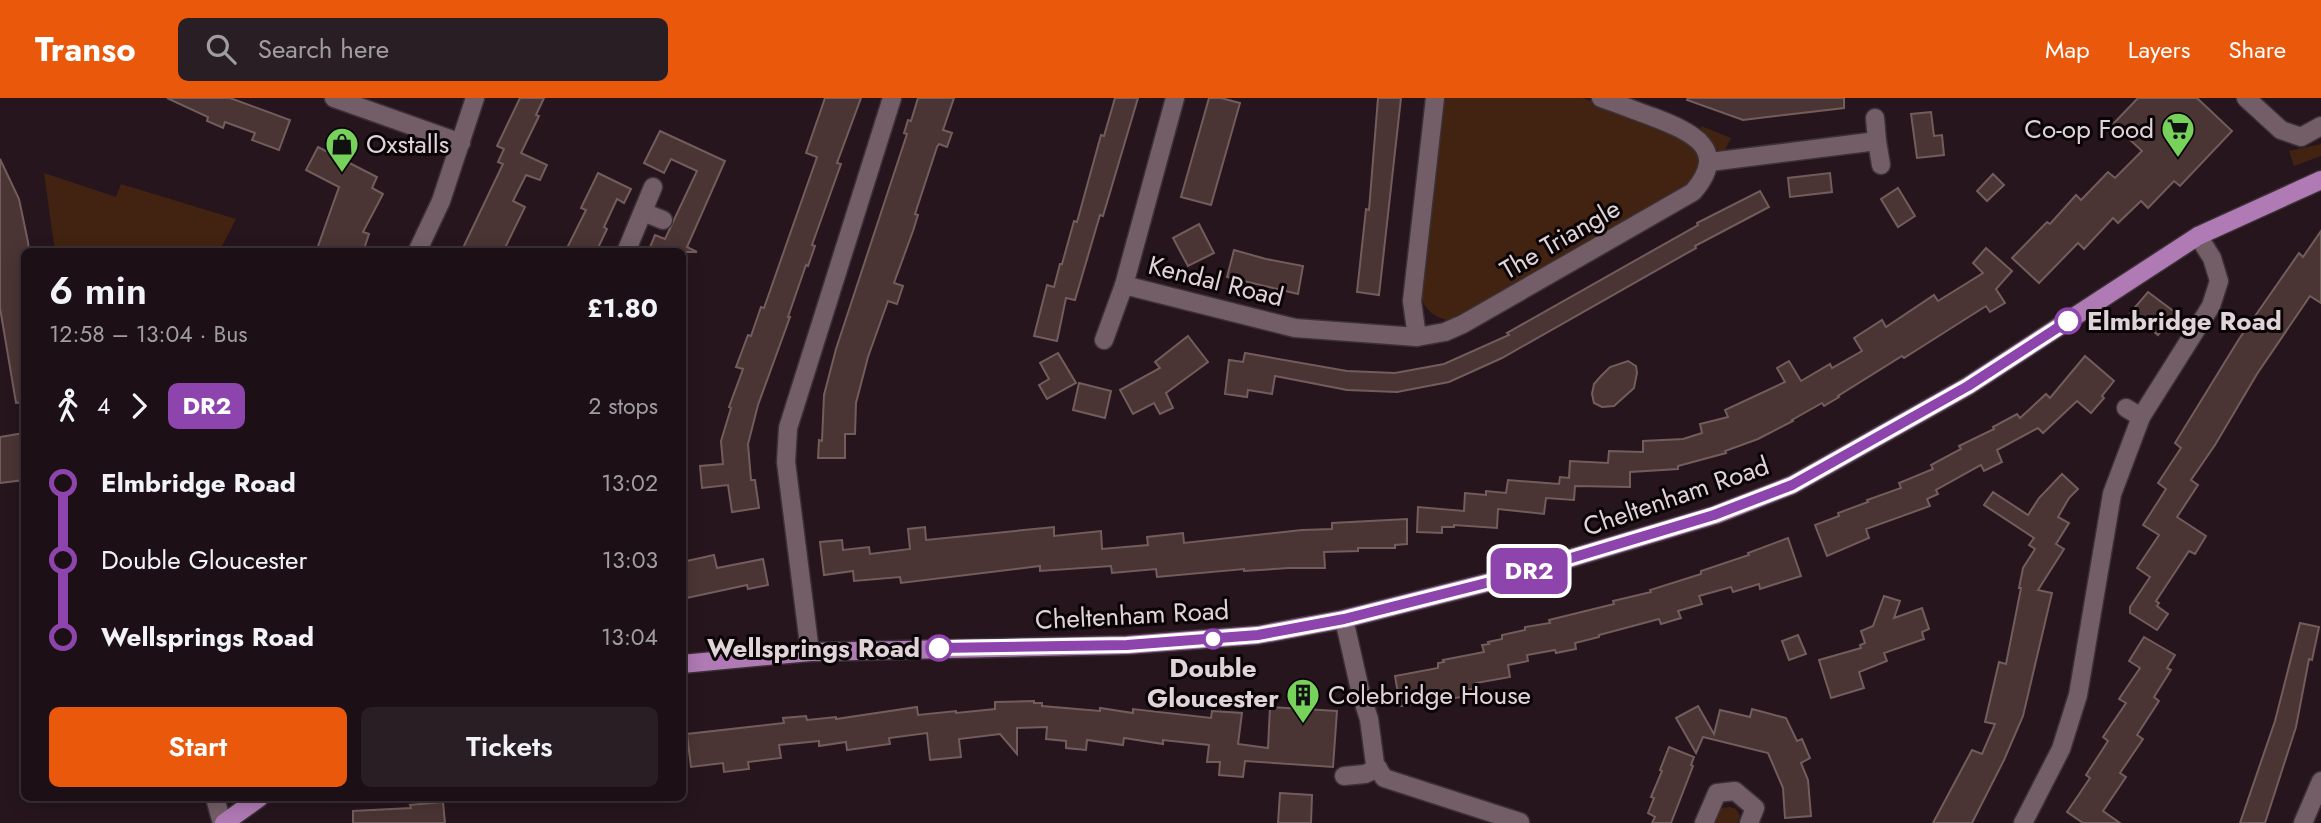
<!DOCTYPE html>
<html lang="en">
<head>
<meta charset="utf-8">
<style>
  body { margin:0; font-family:Jost,sans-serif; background:#291e23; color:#f1f3f6; height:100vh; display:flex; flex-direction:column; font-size:26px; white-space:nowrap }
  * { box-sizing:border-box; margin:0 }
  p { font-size:23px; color:#a09da1 }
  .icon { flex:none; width:38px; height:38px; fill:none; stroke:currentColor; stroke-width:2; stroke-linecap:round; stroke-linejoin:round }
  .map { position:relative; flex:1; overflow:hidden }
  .panel { position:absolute; left:21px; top:150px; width:665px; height:553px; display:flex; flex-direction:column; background:#1c1016; border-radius:10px; box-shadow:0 4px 18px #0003,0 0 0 2px #3a3035 }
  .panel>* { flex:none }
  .badge { padding:0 14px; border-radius:10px; font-size:24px; line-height:46px }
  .map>.badge { position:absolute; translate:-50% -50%; box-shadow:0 0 0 4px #fff }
  .legs { display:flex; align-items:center; gap:10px; height:77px; padding:0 28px; font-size:23px }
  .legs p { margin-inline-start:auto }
  .overview { display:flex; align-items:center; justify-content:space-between; height:119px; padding:0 28px }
  h1 { font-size:38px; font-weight:600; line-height:52px }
  .button { display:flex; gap:14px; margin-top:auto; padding:14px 28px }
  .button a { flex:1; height:80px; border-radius:10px; background:#ea580c; color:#fff; font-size:28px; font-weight:600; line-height:80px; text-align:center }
  .button a+a { background:#291e23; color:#f1f3f6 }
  ul { padding:0 28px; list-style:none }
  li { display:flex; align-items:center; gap:24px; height:77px; font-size:26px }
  li i { display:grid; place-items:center; width:10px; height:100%; margin:0 9px; background:currentColor }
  li i::after { content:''; width:18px; height:18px; margin:-9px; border:5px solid; border-radius:50%; background:#1c1016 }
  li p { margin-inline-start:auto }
  li:first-child i { background:linear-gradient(#0000 50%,currentColor 0) }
  li:last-child i { background:linear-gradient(currentColor 50%,#0000 0) }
  header { display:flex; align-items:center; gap:42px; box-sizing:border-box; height:98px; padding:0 35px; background:#ea580c; color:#fff }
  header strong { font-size:33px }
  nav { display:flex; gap:38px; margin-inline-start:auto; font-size:24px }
  .search { width:490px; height:63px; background:#291e23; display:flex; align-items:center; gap:18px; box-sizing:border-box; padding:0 24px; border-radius:10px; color:#a09da1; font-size:26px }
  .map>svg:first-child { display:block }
  .green { fill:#422311 }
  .building { fill:#4a3534; stroke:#735c5c; stroke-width:2 }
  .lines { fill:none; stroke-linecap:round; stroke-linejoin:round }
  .minor-casing { stroke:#3c3136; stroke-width:21 }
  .major-casing { stroke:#3c3136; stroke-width:21 }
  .minor { stroke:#735e67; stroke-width:18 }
  .major { stroke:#b07ab5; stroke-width:18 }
  .line-1-casing { stroke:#fff; stroke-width:16 }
  .line-1 { stroke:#8e44ad; stroke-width:10 }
  .stop-1-dot { fill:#fff; stroke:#8e44ad; stroke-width:3.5 }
  .labels { text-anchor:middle; stroke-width:6; stroke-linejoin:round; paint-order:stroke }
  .poi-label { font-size:26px; fill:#e0d4d9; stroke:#0a0407; text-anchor:start }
  .street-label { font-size:26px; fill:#e0d4d9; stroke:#0a0407 }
  .stop-label { font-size:26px; font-weight:bold; fill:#e0d4d9; stroke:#0a0407; text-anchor:start }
</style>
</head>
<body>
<header>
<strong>Transo</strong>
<div class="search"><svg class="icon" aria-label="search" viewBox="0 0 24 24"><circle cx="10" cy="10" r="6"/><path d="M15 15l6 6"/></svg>Search here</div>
<nav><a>Map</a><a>Layers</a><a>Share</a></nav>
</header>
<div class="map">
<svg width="2321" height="725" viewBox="0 0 2321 725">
  <rect width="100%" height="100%" fill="#26151d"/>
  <g class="green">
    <path d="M1442,0H1583L1682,38C1706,58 1702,67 1685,91L1453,223C1433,220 1424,212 1419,193Z"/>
    <polygon points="1701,28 1731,40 1723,55 1711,47 1700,33"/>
    <polygon points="2321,46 2321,58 2294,68 2289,53"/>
    <polygon points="44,75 116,99 121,86 236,121 219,154 55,154"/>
    <polygon points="1730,709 1736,711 1740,718 1737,725 1715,725 1721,710"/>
  </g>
  <g class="building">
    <polygon points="167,0 230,0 290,22 279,52 252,42 255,35 225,24 223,30 207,23 208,19"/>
    <polygon points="520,0 544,0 536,17 539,18 521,55 547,67 540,82 526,77 513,103 525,109 503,154 461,154 503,66 498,64 504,51 497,48"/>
    <polygon points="825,0 861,0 837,65 841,66 812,147 815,148 808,168 806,167 788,219 790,219 758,307 748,346 751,382 755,382 759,410 732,414 728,387 702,390 700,368 723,366 721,343 731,310 729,309 743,271 736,269 748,237 751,238 761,209 764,210 817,59 806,55"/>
    <polygon points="918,0 954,0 943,32 952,35 947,49 939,46 937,49 915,116 918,117 913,133 894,185 903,188 897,206 888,203 868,259 856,305 855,336 845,336 845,360 818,360 819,342 822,343 824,297 836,251 907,36 904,35 908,22 911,23"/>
    <polygon points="1115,0 1138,0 1103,118 1100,117 1075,202 1066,200 1057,243 1034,238 1047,187 1054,189 1060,166 1062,166 1074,123 1077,124 1101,37 1104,38"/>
    <polygon points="1209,0 1221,0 1240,5 1211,107 1181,99"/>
    <polygon points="1378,0 1401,0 1379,197 1357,194 1366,111 1369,112"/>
    <polygon points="1688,0 1844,0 1844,10 1743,22 1687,2"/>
    <polygon points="2138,0 2197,0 2232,33 2180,88 2174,83 2148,110 2141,103 2118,125 2113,120 2084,151 2078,145 2039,185 2012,160 2047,124 2050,126 2076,97 2081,102 2108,74 2115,80 2142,53 2113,26"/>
    <polygon points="1931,14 1934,38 1942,37 1944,57 1917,60 1911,16"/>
    <polygon points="660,33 725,63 687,149 697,154 648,154 655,137 665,141 697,73 671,61 664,75 644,65"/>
    <polygon points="318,49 377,79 372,90 383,96 363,134 369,136 363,154 316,154 339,89 306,72"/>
    <polygon points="0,61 19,101 28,144 29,154 24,154 24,304 16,305 0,210"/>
    <polygon points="598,75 631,91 624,105 617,101 604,129 607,131 596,154 565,154 586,112 581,110"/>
    <polygon points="1830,75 1832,94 1790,99 1788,80"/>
    <polygon points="1993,76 2004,87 1987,103 1977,93"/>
    <polygon points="1898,90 1915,118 1898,129 1881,101"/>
    <polygon points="1760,93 1769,109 1695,148 1696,150 1502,260 1449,284 1397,294 1347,292 1275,278 1272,296 1248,292 1247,299 1225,296 1229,262 1243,264 1245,255 1347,273 1395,275 1444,266 1509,237 1507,235 1698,127 1697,125"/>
    <polygon points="1199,126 1214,155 1188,168 1173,140"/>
    <polygon points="2321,133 2321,205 2310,198 2257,276 2215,347 2191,382 2198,387 2177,419 2206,438 2195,456 2189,453 2156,503 2159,505 2157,508 2168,516 2157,532 2130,515 2130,509 2150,479 2137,470 2159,437 2143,427 2166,391 2158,385 2181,350 2175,345 2239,241 2299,155 2303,159"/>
    <polygon points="1986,150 2012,173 1996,191 2005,205 1990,214 1986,208 1904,260 1902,258 1838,298 1839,299 1824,308 1822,305 1792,322 1793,323 1758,341 1725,353 1726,355 1678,368 1678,371 1630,374 1630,389 1575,388 1574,402 1546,400 1544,416 1498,411 1497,430 1454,427 1454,429 1442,429 1442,435 1417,434 1418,409 1464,413 1465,395 1486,397 1486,393 1506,395 1508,382 1559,386 1560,379 1569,380 1570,363 1608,365 1609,353 1643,354 1643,343 1683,341 1702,335 1700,326 1728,319 1725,312 1785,284 1777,270 1789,263 1801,283 1830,266 1832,270 1862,253 1854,240 1882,222 1886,229 1934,197 1938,203 1983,175 1973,165"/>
    <polygon points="1234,152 1266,161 1303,168 1298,196 1227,179"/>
    <polygon points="2148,194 2176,215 2158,237 2130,215"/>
    <polygon points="1188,238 1208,264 1166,295 1173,310 1160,316 1154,305 1133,316 1120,292 1160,270 1155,264"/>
    <polygon points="1058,255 1076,285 1047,301 1039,287 1049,281 1040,265"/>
    <polygon points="2085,258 2114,283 2102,298 2104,300 2091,315 2077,303 2043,335 2038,330 1997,352 2002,364 1984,373 1981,367 1936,392 1938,396 1927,401 1930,408 1866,431 1869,440 1827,458 1815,427 1839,418 1838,415 1868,404 1867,402 1901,390 1899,385 1933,371 1931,367 1961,351 1959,348 1994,331 1993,329 2017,316 2020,320 2046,296 2050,300"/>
    <polygon points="1628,263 1636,268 1637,275 1634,290 1614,308 1602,309 1594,305 1592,296 1594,286 1601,278 1610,269"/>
    <polygon points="1079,285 1111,293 1105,320 1073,312"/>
    <polygon points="24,335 24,382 0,385 0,339"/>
    <polygon points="2062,376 2078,391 2069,400 2058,419 2069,425 2056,446 2064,451 2038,492 2052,495 2023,618 2004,662 1972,725 1933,725 1972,652 1982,656 1995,626 1985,624 1999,564 2006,566 2021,490 2019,490 2023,470 2035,451 2029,447 2034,440 1984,407 1993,394 2028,417 2039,400"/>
    <polygon points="1407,421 1407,446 1395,447 1395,450 1358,450 1358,453 1324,454 1325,470 1289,470 1244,473 1244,471 1157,479 1156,471 1112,475 1111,468 1040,473 1040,468 901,485 900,479 854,483 853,473 824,477 820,444 842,442 843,452 869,449 870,456 910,451 908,431 925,429 926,442 1054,429 1054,438 1101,433 1102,451 1148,447 1147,439 1183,435 1184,445 1302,432 1332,431 1332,425"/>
    <polygon points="1788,440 1801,478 1760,491 1759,486 1733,494 1731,489 1699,498 1702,506 1678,513 1681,520 1661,526 1659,521 1599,537 1599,539 1575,545 1576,551 1556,555 1555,552 1527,557 1528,563 1508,567 1510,579 1476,585 1476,590 1462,593 1462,599 1400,608 1395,578 1438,570 1438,565 1444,564 1443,562 1484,554 1482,547 1489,546 1488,544 1502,541 1502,537 1525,532 1525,529 1550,525 1549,522 1614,506 1613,503 1651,494 1650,492 1701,476 1701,473 1749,457 1748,455"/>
    <polygon points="714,457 717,470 763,461 768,487 748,491 747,487 682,501 682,464"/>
    <polygon points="1884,498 1900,503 1894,520 1922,510 1929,531 1922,534 1924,541 1884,555 1887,563 1859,574 1864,590 1831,600 1819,562 1861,550 1860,547 1865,545 1861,533 1873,528"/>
    <polygon points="2300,525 2319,529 2312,562 2309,561 2296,629 2265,725 2240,725 2275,623"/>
    <polygon points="1798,537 1806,556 1789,562 1782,543"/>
    <polygon points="2144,539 2175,557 2167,570 2171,572 2154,599 2159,603 2137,637 2143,641 2120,675 2126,679 2103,713 2120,725 2083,725 2067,714 2090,680 2086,677 2108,643 2103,639 2126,605 2119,601 2140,570 2129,563"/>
    <polygon points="1034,603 1034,605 1042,605 1042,608 1100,613 1100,610 1133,615 1133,611 1211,620 1212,613 1242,615 1238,646 1268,650 1270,609 1337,613 1333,669 1245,663 1243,679 1219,677 1220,664 1207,664 1209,647 1163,642 1163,646 1124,640 1123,647 1087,642 1086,652 1066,650 1066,643 1046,641 1047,629 1017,630 1017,656 1000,636 959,641 961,659 930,662 927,635 889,640 890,646 847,652 846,644 819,648 819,643 779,647 781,660 748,664 749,671 724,674 723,665 691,669 687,636 784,625 783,620 806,618 807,622 836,619 836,621 917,609 918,617 956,613 956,615 995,611 995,604"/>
    <polygon points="1698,608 1714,636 1720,612 1750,619 1752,611 1786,620 1797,643 1802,641 1810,660 1801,665 1808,682 1811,718 1785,720 1783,690 1768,655 1703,639 1696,655 1676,620"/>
    <polygon points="1669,649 1694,659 1691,667 1693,668 1671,725 1652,725 1655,719 1648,715 1654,700 1651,699 1662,673 1660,672"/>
    <polygon points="1280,695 1312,697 1311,725 1278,725"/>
    <polygon points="443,704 445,725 353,725 353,713 411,710 410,707"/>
  </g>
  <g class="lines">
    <defs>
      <g id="minor">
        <polyline points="334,0 461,45"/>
        <path d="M1435,0L1412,203L1417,239L1445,234L1463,226L1693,94C1730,51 1692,34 1653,19C1636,13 1619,6 1601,0"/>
        <polyline points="2246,0 2281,32 2301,39 2321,28"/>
        <polyline points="1877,43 1881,67"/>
        <polyline points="1710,64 1877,43 1875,20"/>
        <polyline points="643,114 663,122"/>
        <polyline points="417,154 441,103 475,0"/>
        <polyline points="626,154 653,89"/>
        <polyline points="1124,187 1295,230 1417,239"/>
        <polyline points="1104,242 1124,187 1175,0"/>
        <polyline points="2126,310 2141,319"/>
        <polyline points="1344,521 1361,596 1369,621 1375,666 1384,680 1520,724"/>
        <polyline points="810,554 786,364 788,330 892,0"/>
        <polyline points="1344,678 1365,676 1378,670"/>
        <polyline points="215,700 222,725"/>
        <polyline points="1704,725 1717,695 1735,693 1755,710 1749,725"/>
        <polyline points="2023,725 2061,651 2078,597 2112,396 2141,319 2211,208 2219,183 2212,160 2198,138"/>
        <polyline points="2303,725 2321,683"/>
      </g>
      <g id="major">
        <polyline points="682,566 810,554 1127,547 1258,537 1344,521 1498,482 1715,417 1792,387 1968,288 2198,138 2321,82"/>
        <polyline points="224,725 259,700"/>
      </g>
    </defs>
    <use href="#minor" class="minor-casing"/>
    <use href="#major" class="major-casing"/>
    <use href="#minor" class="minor"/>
    <use href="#major" class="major"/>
  </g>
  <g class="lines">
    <defs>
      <polyline id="line-1" points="939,550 1127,547 1258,537 1344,521 1498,482 1714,417 1792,387 1968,288 2068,223"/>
    </defs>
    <use href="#line-1" class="line-1-casing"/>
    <use href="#line-1" class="line-1"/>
  </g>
  <defs>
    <symbol id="supermarket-pin" viewBox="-11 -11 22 30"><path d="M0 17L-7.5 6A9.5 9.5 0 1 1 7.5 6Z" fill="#76d25a" stroke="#0a0407"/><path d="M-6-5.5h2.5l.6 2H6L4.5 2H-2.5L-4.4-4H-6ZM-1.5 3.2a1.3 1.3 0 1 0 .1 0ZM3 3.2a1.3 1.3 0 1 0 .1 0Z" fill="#111"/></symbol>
    <symbol id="shop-pin" viewBox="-11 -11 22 30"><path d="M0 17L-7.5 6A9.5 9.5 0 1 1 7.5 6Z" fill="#76d25a" stroke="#0a0407"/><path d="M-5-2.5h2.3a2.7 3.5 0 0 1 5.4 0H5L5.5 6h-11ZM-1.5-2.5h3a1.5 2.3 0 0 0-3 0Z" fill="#111"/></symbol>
    <symbol id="building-pin" viewBox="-11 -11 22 30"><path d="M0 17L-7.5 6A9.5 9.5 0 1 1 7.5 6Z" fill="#76d25a" stroke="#0a0407"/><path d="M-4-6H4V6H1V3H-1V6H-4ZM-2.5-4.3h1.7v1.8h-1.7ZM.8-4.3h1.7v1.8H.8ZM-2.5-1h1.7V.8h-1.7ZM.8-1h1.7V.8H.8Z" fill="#111"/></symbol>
  </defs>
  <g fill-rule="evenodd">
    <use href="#supermarket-pin" x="2159" y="12" width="38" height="52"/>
    <use href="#shop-pin" x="323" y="27" width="38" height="52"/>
    <use href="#building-pin" x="1284" y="578" width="38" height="52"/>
  </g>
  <g class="stop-1-dot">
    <circle cx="2068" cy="223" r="12"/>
    <circle cx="1213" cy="541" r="9"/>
    <circle cx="939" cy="550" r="12"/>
  </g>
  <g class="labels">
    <g class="poi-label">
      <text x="2154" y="40" text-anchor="end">Co-op Food</text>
      <text x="366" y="55">Oxstalls</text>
      <text x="1328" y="606">Colebridge House</text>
    </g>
    <g class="street-label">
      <text transform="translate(1560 141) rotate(-30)" y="9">The Triangle</text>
      <text transform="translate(1216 183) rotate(14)" y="9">Kendal Road</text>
      <text transform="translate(1676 398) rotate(-19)" y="9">Cheltenham Road</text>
      <text transform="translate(1132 517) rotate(-3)" y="9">Cheltenham Road</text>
    </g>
    <g class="stop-label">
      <text x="2087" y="232">Elmbridge Road</text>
      <text x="920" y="559" text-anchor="end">Wellsprings Road</text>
      <text x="1213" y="579" text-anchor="middle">Double<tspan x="1213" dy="30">Gloucester</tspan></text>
    </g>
  </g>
</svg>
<b class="badge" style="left:1529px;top:473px;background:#8e44ad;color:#fff">DR2</b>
<section class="panel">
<div class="overview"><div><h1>6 min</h1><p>12:58 – 13:04 · Bus</p></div><b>£1.80</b></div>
<div class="legs"><svg class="icon" aria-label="walk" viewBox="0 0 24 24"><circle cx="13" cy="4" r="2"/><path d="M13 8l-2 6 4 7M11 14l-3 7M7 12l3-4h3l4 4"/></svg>4<svg class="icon" aria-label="forward" viewBox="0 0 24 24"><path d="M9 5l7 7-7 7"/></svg><b class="badge" style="background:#8e44ad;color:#fff">DR2</b><p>2 stops</p></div>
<ul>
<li><i style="color:#8e44ad"></i><b>Elmbridge Road</b><p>13:02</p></li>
<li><i style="color:#8e44ad"></i><span>Double Gloucester</span><p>13:03</p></li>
<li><i style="color:#8e44ad"></i><b>Wellsprings Road</b><p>13:04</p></li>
</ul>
<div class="button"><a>Start</a><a>Tickets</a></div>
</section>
</div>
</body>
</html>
